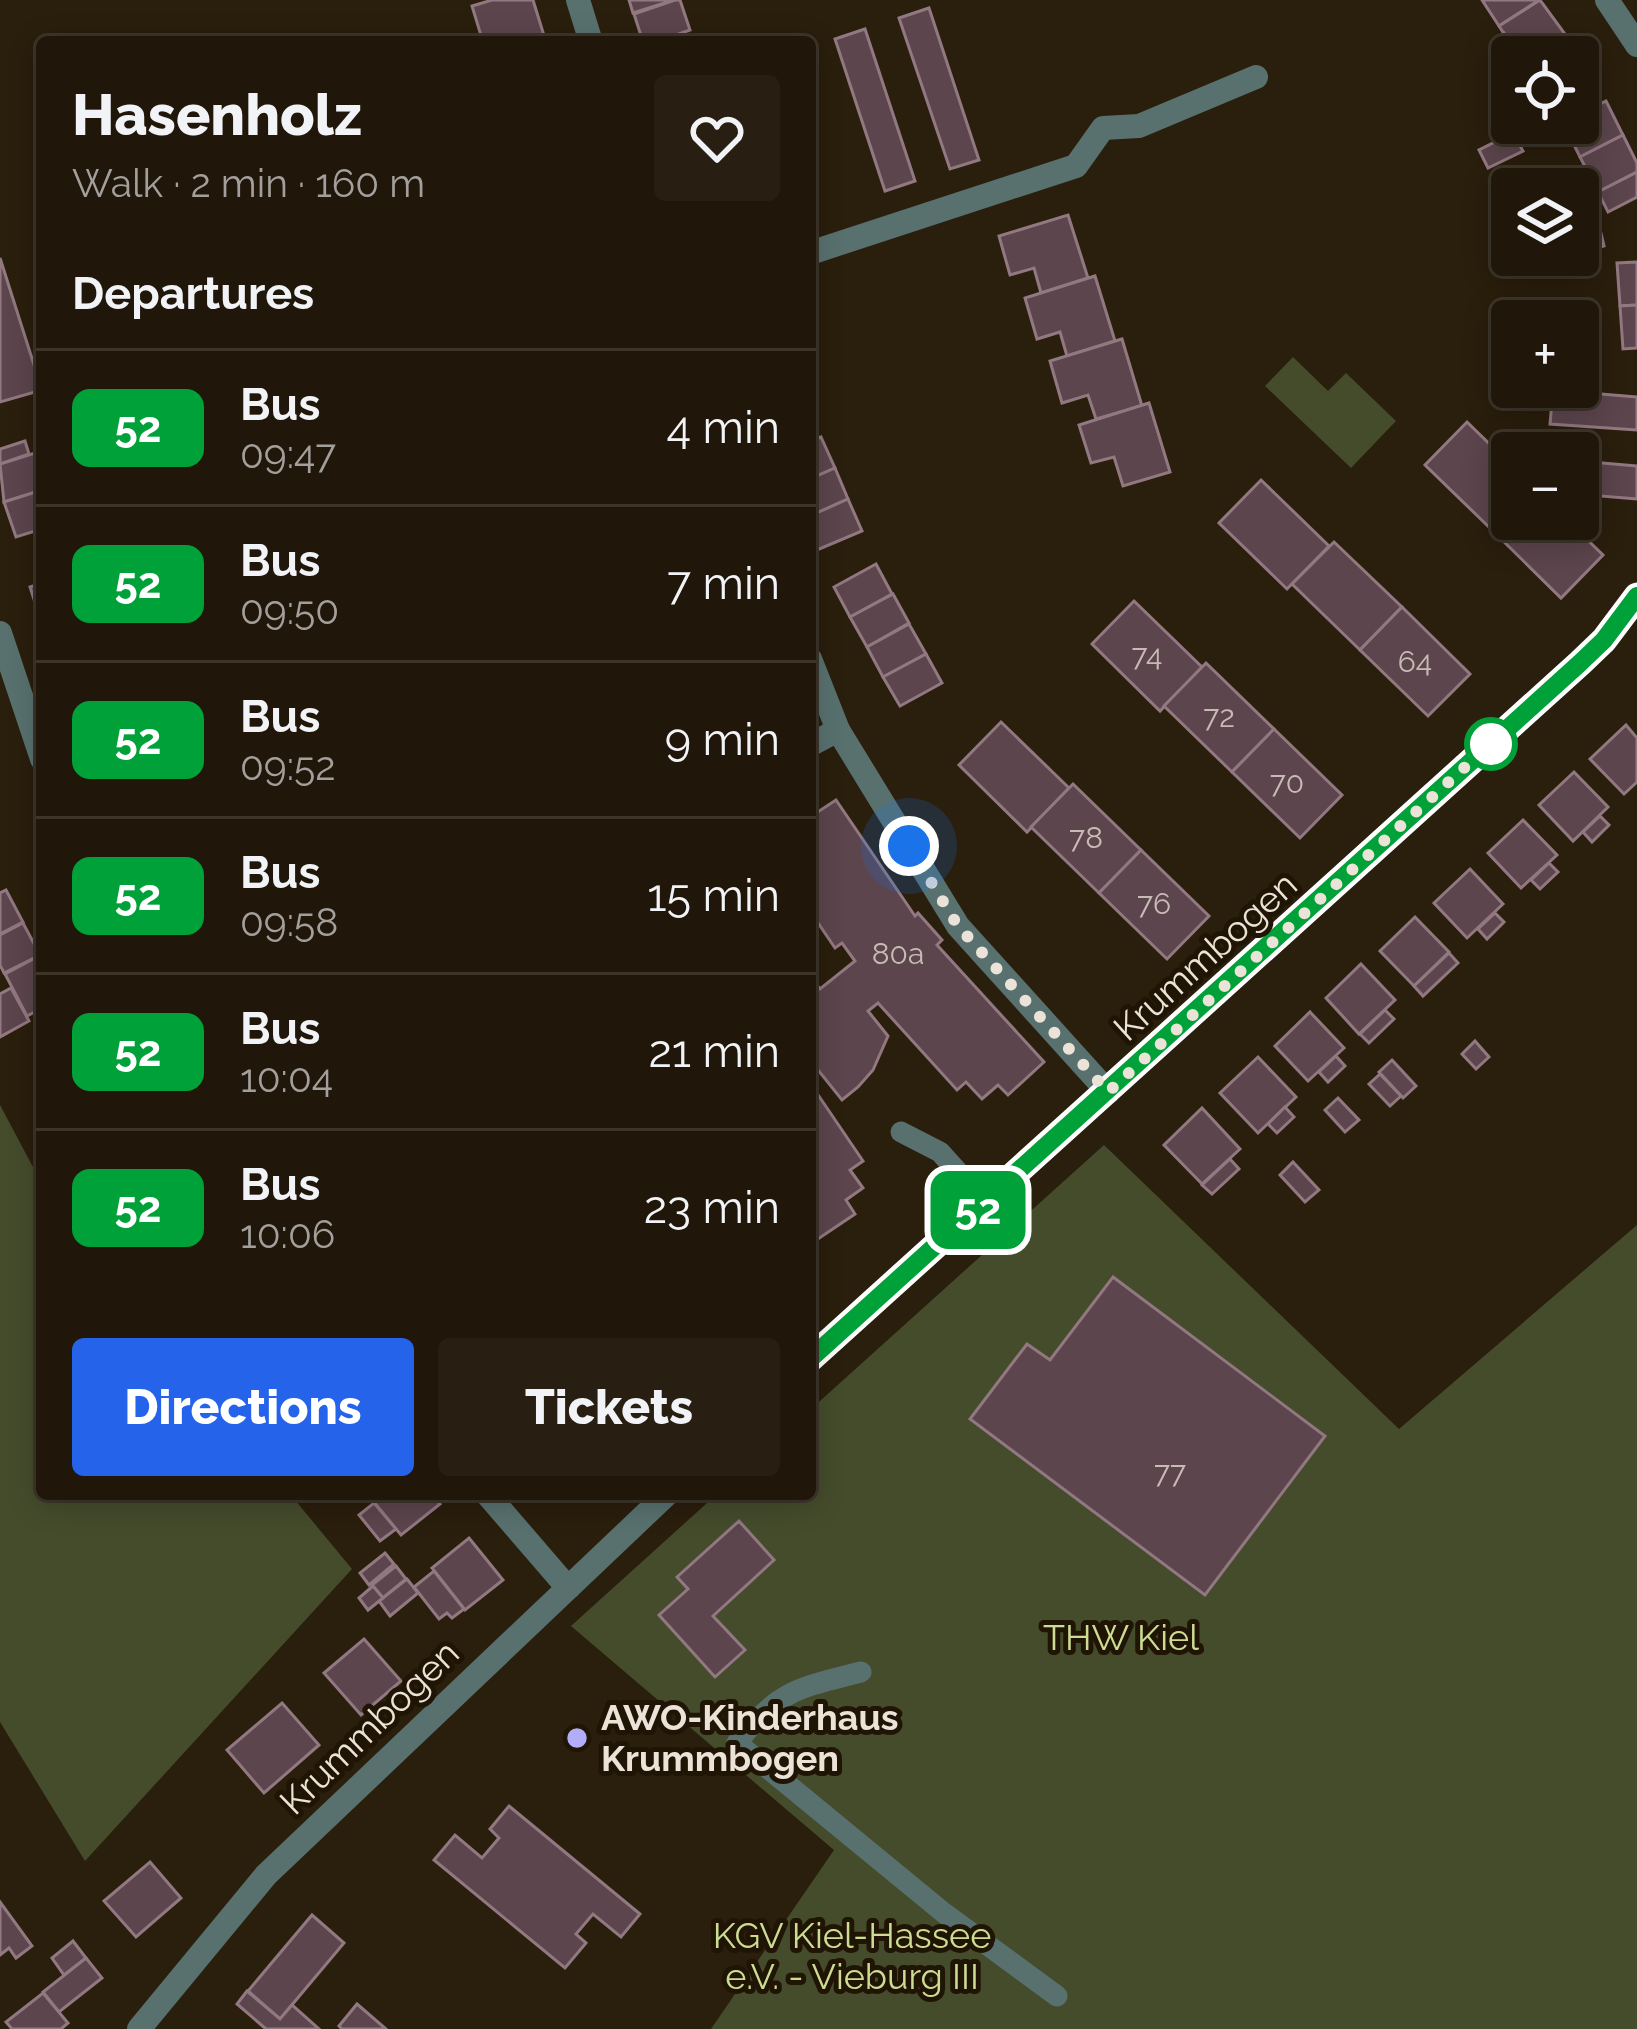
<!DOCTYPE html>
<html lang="en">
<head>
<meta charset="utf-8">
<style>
  body { margin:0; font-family:Raleway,sans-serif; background:#281f12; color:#f1f3f6; height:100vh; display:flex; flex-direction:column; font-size:45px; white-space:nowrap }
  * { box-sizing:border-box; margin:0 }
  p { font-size:39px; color:#a29f9c }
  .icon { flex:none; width:66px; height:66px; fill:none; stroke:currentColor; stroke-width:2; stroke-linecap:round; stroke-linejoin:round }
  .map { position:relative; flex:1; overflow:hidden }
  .sheet { position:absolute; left:36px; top:36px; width:780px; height:1464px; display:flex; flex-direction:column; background:#201609; border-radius:12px; box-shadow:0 6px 30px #0003,0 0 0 3px #3d352a }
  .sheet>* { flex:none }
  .badge { padding:0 24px; border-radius:18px; font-size:42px; line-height:78px }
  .controls { position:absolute; left:1491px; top:36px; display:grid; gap:24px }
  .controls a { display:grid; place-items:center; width:108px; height:108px; border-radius:12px; background:#201609; box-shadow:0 6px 30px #0003,0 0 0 3px #3d352a; font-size:60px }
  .you { position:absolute; width:60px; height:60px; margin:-30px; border:9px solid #fff; border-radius:50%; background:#1a73e8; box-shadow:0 0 0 18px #1a73e833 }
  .map>.badge { position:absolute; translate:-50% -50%; box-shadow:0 0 0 6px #fff }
  h2 { padding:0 36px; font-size:45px; line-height:108px }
  .round { display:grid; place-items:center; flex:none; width:126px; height:126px; border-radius:12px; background:#281f12 }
  .head { display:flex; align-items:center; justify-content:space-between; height:204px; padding:0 36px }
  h1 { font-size:57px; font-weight:800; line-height:90px }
  .cta { display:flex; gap:24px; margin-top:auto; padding:24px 36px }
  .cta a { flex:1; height:138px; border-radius:12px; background:#2563eb; color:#fff; font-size:48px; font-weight:800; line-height:138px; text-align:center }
  .cta a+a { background:#281f12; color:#f1f3f6 }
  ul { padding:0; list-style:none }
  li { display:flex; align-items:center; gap:36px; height:156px; padding:0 36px; border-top:3px solid #3d352a }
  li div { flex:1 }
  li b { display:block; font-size:45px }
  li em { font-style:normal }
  li .badge { min-width:132px; font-weight:700; text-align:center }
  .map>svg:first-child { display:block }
  .green { fill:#454c2c }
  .building { fill:#5c454d; stroke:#927881; stroke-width:3 }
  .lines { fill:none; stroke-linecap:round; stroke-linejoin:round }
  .service { stroke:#58716f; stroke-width:21 }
  .minor { stroke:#58716f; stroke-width:24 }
  .line-casing { stroke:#fff; stroke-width:27 }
  .line { stroke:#00a138; stroke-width:18 }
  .walk { stroke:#ebe3d8; stroke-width:12; stroke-dasharray:0 21.6 }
  .stop-dot { fill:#fff; stroke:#00a138; stroke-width:6 }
  .poi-dot { fill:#b2adf9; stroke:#201504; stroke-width:4.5 }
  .labels { text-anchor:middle; stroke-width:10; stroke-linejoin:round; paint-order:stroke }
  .number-label { font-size:30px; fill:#c7bcb5 }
  .street-label { font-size:36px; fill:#ebe3d8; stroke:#201504 }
  .park-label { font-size:36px; fill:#ccdc93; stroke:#201504 }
  .poi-label { font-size:36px; font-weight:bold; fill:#ebe3d8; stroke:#201504; text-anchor:start }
</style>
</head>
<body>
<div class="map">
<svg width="1637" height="2029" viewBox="0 0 1637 2029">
  <rect width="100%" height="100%" fill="#2a1e0c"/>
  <g class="green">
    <polygon points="1293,357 1328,391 1346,373 1396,421 1351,468 1265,386"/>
    <polygon points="0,1105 42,1184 42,1494 290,1494 352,1569 85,1861 0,1722"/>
    <polygon points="1104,1145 1399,1429 1637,1225 1637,2029 711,2029 834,1850 571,1626 717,1494 810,1494 810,1410"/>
  </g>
  <g class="building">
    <polygon points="492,0 533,0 546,42 483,42 472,6"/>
    <polygon points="629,0 674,0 633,13"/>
    <polygon points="675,0 680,0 690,30 656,42 643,42 634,14"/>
    <polygon points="1482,0 1539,0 1499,26"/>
    <polygon points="1540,0 1565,34 1529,57 1519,57 1499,26"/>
    <polygon points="929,8 979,160 950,169 899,18"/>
    <polygon points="865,29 915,181 885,191 835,39"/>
    <polygon points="1504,33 1519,57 1512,57 1510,66 1493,41"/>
    <polygon points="1606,101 1623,135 1580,157 1563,123 1578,123 1578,115"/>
    <polygon points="1513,133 1523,151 1488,168 1479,150"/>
    <polygon points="1623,135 1637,163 1637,172 1598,192 1580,157"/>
    <polygon points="1637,172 1637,197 1608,212 1598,192"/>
    <polygon points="1593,206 1599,228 1578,234 1578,210"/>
    <polygon points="1068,215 1088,278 1041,293 1034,268 1010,275 999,236"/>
    <polygon points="1600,229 1604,246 1578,253 1578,235"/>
    <polygon points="0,258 42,390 0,402"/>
    <polygon points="1637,262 1637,305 1620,306 1617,263"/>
    <polygon points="1095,276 1115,341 1067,356 1060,332 1037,339 1025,298"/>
    <polygon points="1637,305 1637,348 1623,349 1620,306"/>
    <polygon points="1122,339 1142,406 1096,419 1088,395 1062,403 1050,361"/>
    <polygon points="1553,390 1637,397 1637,430 1550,424"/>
    <polygon points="1149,403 1170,472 1123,486 1114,457 1091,463 1079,425"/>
    <polygon points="1467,422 1512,466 1512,512 1493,531 1425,465"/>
    <polygon points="821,437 835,468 810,479 810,441"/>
    <polygon points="25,441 29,454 0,464 0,449"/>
    <polygon points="35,453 42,490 4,502 0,464"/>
    <polygon points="1591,462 1637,466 1637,499 1588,495"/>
    <polygon points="835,468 848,499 810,516 810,479"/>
    <polygon points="1261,480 1329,546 1287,589 1219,523"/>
    <polygon points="42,490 42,529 16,537 4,502"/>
    <polygon points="848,499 862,531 817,550 810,532 810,516"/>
    <polygon points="1512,513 1512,519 1566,519 1603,555 1561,598 1493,531"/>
    <polygon points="1334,542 1402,607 1360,650 1292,584"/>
    <polygon points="876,564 892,594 850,617 834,587"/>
    <polygon points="42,583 42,624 30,587"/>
    <polygon points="893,594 909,623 867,647 850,617"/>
    <polygon points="1134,601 1202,667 1160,711 1092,644"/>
    <polygon points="1402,607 1470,674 1428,716 1360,650"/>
    <polygon points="909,624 926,654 883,677 867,647"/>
    <polygon points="926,654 942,683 900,706 883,677"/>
    <polygon points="1206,663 1274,729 1232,772 1164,706"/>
    <polygon points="1001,722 1069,788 1027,832 959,765"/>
    <polygon points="1626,725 1637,738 1637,782 1624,794 1590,759"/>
    <polygon points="1274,729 1342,795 1300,838 1232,772"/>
    <polygon points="1574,772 1608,807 1573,841 1539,805"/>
    <polygon points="1073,784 1141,850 1099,893 1031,827"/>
    <polygon points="836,800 915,916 918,913 942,940 937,945 1044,1062 1008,1095 998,1085 982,1099 966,1082 957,1090 878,1003 868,1011 888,1036 873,1070 858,1087 842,1100 810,1060 810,982 813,980 820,989 855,961 842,943 835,948 810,911 810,817"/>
    <polygon points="1600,816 1609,825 1592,842 1583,832"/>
    <polygon points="1523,820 1557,855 1521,888 1488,853"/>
    <polygon points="1141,850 1209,916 1167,959 1099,893"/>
    <polygon points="1549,863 1558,872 1540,889 1531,880"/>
    <polygon points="1470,869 1503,904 1467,938 1434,903"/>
    <polygon points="6,890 23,922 0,934 0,893"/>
    <polygon points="1495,913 1504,922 1487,939 1478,929"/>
    <polygon points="1415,917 1449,952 1414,986 1380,951"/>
    <polygon points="23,923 40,955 4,973 0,965 0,935"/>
    <polygon points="1449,953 1458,963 1423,996 1414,986"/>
    <polygon points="41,955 42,1008 27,1016 5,974"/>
    <polygon points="1361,964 1395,1000 1359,1034 1326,998"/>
    <polygon points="11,988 29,1021 0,1037 0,994"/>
    <polygon points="1385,1010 1394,1019 1369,1043 1360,1034"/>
    <polygon points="1310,1012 1344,1048 1308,1081 1275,1046"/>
    <polygon points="1475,1041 1489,1057 1476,1069 1462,1054"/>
    <polygon points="1336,1056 1345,1066 1328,1082 1319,1072"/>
    <polygon points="1258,1057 1296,1097 1258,1133 1220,1093"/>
    <polygon points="1392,1060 1416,1086 1403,1098 1379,1072"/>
    <polygon points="1380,1074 1401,1096 1390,1106 1369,1084"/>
    <polygon points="810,1083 863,1161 850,1170 863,1188 846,1200 855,1214 815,1241 810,1233"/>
    <polygon points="1338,1098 1359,1120 1345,1132 1325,1110"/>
    <polygon points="1285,1107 1294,1117 1277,1133 1268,1124"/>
    <polygon points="1202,1108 1240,1149 1202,1184 1164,1145"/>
    <polygon points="1230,1159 1239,1169 1212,1194 1202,1185"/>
    <polygon points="1293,1162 1319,1190 1305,1202 1280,1175"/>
    <polygon points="1113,1277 1325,1436 1205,1595 970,1419 1027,1344 1050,1360"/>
    <polygon points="372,1494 432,1494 440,1504 401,1535 369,1496"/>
    <polygon points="374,1503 396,1529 380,1541 359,1515"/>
    <polygon points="739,1521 774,1560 713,1616 745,1650 715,1677 659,1615 688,1589 677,1577"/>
    <polygon points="469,1538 503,1580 465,1610 432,1568"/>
    <polygon points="385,1553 394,1564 369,1585 360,1573"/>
    <polygon points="396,1566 406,1579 383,1598 372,1585"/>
    <polygon points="434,1571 464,1609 452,1618 447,1613 439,1619 414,1587"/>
    <polygon points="407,1579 418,1593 390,1616 379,1601"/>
    <polygon points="373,1586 383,1598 368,1610 359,1598"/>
    <polygon points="364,1639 401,1681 361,1715 324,1673"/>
    <polygon points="282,1703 319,1745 264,1793 227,1750"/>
    <polygon points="509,1806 640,1914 621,1937 593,1914 576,1934 586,1943 565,1968 434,1860 455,1835 482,1858 499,1838 490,1829"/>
    <polygon points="150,1862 181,1898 136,1937 104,1901"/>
    <polygon points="0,1902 32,1946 16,1958 9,1948 0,1955"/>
    <polygon points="312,1915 344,1943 280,2019 248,1991"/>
    <polygon points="73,1941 86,1958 64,1975 52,1958"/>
    <polygon points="86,1958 102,1978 59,2012 43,1992"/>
    <polygon points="247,1991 280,2019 292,2005 319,2029 266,2029 237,2004"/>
    <polygon points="43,1993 68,2023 61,2029 12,2029 6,2022"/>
    <polygon points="357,2004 386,2029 342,2029 339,2026"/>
  </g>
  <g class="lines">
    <g class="service">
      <polyline points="901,1132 940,1152 986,1203"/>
      <path d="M861,1672C798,1688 778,1690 737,1743L944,1913L1057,1996"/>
    </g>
    <g class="minor">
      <polyline points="578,0 591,42"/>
      <polyline points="1607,0 1637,45"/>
      <polyline points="810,253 1076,166 1103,128 1139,126 1256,77"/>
      <polyline points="0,633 42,759"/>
      <polyline points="810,659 838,730 958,926 1108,1092"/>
      <polyline points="810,745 838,730"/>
      <polyline points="810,1359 1604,640 1637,596"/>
      <polyline points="487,1494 568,1588"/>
      <polyline points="139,2029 266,1875 667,1494"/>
    </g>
  </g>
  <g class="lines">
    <defs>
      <polyline id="line" points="810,1359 1580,663 1604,640 1637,596"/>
    </defs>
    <use href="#line" class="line-casing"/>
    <use href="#line" class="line"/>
    <polyline class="walk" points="909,846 958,926 1108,1092 1497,738 1491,744"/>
  </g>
  <circle class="stop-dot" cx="1491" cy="744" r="24"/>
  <circle class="poi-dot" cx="577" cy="1738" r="12"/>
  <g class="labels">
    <g class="number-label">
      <text x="1147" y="666">74</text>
      <text x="1415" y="672">64</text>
      <text x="1219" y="727">72</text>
      <text x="1287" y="793">70</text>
      <text x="1086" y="848">78</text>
      <text x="1154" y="914">76</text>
      <text x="898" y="964">80a</text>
      <text x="1170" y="1483">77</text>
    </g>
    <g class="street-label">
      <text transform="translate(1205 956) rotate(-42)" y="13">Krummbogen</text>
      <text transform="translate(369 1727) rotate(-44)" y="13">Krummbogen</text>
    </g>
    <g class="park-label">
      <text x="1121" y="1650">THW Kiel</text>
      <text x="852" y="1948">KGV Kiel-Hassee<tspan x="852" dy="41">e.V. - Vieburg III</tspan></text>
    </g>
    <g class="poi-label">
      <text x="601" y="1730">AWO-Kinderhaus<tspan x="601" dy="41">Krummbogen</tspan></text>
    </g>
  </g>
</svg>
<div class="controls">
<a><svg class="icon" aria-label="locate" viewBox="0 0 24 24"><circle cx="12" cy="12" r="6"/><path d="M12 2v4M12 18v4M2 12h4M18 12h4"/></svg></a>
<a><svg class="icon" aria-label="layers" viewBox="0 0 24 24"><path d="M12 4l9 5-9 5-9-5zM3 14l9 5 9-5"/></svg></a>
<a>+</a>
<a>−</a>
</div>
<div class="you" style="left:909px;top:846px"></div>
<b class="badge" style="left:978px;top:1210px;background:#00a138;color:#fff">52</b>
<section class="sheet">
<div class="head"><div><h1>Hasenholz</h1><p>Walk · 2 min · 160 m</p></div><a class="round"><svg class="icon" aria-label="heart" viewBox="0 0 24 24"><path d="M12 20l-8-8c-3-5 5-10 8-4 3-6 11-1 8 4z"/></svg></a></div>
<h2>Departures</h2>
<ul>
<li><span class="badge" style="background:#00a138;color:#fff">52</span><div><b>Bus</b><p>09:47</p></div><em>4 min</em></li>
<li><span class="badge" style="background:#00a138;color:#fff">52</span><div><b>Bus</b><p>09:50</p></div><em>7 min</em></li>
<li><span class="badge" style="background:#00a138;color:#fff">52</span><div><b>Bus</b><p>09:52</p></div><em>9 min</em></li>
<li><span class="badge" style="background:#00a138;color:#fff">52</span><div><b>Bus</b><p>09:58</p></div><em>15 min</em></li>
<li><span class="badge" style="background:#00a138;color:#fff">52</span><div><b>Bus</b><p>10:04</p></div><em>21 min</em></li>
<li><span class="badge" style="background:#00a138;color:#fff">52</span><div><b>Bus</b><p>10:06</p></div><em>23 min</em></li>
</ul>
<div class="cta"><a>Directions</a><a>Tickets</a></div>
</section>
</div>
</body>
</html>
